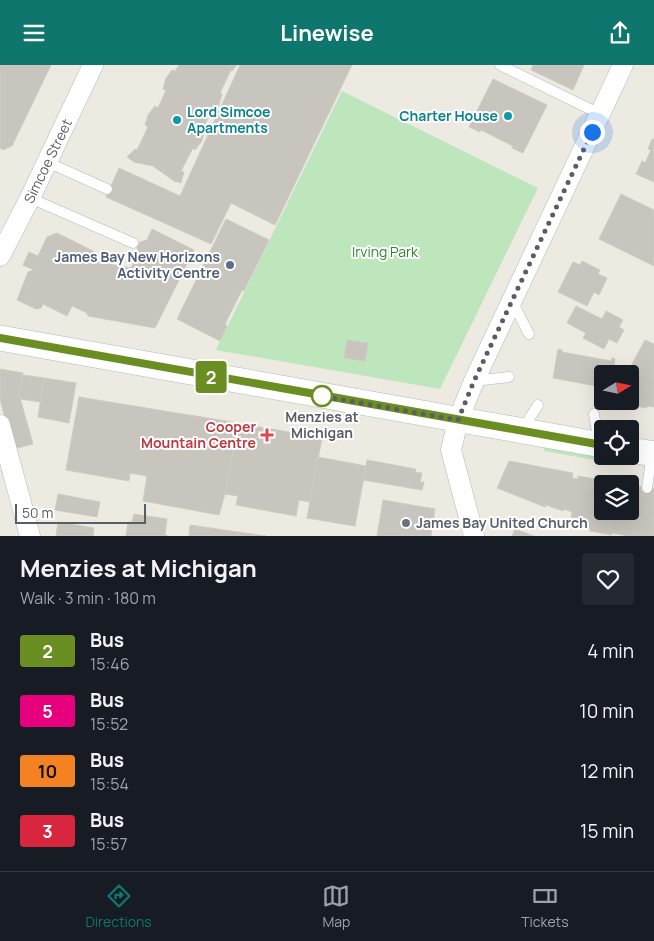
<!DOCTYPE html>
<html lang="en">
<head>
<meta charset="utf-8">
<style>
  body { margin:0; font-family:Manrope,sans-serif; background:#242831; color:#f1f3f6; height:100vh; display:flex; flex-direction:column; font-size:19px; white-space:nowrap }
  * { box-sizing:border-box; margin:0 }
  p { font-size:16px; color:#9ea1a6 }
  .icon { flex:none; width:28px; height:28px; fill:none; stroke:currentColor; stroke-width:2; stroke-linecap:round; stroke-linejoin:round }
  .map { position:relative; height:471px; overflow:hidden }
  .sheet { display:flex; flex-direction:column; background:#171b24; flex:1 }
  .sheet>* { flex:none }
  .badge { padding:0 10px; border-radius:4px; font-size:18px; line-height:32px }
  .needle { width:32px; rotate:80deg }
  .controls { position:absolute; left:594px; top:300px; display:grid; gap:10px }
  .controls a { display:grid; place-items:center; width:45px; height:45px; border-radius:5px; background:#171b24; box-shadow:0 5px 20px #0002; font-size:25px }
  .scale { position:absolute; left:15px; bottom:12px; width:131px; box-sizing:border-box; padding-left:5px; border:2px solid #5a5e63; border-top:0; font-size:14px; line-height:18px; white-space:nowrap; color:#5a5e63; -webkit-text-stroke:4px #fff; paint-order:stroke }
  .you { position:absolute; width:25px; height:25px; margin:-12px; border:4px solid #fff; border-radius:50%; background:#1a73e8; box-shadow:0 0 0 8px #1a73e833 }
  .map>.badge { position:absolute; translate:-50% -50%; box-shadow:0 0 0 2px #fff }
  .round { display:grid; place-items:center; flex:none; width:52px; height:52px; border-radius:5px; background:#242831 }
  .summary { display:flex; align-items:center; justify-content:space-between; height:85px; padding:0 20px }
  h1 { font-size:24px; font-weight:700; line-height:38px }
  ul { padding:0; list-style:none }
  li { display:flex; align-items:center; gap:15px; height:60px; padding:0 20px }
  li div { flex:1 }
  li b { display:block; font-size:19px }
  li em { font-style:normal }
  li .badge { min-width:55px; font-weight:700; text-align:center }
  header { display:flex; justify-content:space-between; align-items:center; height:65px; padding:0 20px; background:#0f766e; color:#fff; font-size:22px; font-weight:700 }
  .menu { display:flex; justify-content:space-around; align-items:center; height:70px; border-top:1px solid #363941; background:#171b24; font-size:14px; color:#9ea1a6 }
  .menu a { display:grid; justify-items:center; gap:2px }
  .menu .current { color:#0f766e }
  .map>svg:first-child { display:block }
  .green { fill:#bee6bc }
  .building { fill:#c8c5be; stroke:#d2ccbf }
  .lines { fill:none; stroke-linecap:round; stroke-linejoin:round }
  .service-casing { stroke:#b4b8bc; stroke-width:11 }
  .minor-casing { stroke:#b4b8bc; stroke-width:21 }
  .tertiary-casing { stroke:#b4b8bc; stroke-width:26 }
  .service { stroke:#fff; stroke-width:10 }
  .minor { stroke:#fff; stroke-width:20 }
  .tertiary { stroke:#fff; stroke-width:25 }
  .line-casing { stroke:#fff; stroke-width:11 }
  .line { stroke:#6b8e23; stroke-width:8 }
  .walk { stroke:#5a5e63; stroke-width:5; stroke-dasharray:0 9 }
  .culture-dot { fill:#0f9aa8; stroke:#fff; stroke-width:2 }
  .service-dot { fill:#5c6f8a; stroke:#fff; stroke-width:2 }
  .stop-dot { fill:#fff; stroke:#6b8e23; stroke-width:2.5 }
  .health-dot { fill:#e0444e; stroke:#fff; stroke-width:2 }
  .worship-dot { fill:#6b7280; stroke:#fff; stroke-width:2 }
  .labels { text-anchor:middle; stroke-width:4; stroke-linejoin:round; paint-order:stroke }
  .culture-label { font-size:14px; font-weight:bold; fill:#0d838f; stroke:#fff; text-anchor:start }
  .street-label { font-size:14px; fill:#5a5e63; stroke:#fff }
  .park-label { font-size:14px; fill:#318232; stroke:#fff }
  .service-label { font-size:14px; font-weight:bold; fill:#4e5e75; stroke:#fff; text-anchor:end }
  .stop-label { font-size:14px; font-weight:bold; fill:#5a5e63; stroke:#fff }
  .health-label { font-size:14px; font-weight:bold; fill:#be3a42; stroke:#fff; text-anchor:end }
  .worship-label { font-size:14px; font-weight:bold; fill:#5b616d; stroke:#fff; text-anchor:start }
</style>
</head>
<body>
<header><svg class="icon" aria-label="menu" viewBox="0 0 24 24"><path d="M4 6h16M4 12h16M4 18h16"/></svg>Linewise<svg class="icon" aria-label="share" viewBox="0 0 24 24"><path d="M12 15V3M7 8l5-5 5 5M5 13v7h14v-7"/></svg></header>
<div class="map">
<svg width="654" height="471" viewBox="0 0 654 471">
  <rect width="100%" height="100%" fill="#edeae1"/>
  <g class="green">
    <polygon points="342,26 538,123 440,324 216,285"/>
    <polygon points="558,382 618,393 617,399 544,386 544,383"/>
  </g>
  <g class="building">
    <polygon points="0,0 51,0 12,81 3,85 0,83"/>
    <polygon points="179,0 237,0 232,6 231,5 220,28 222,29 219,40 213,48 211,47 202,65 204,66 202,76 195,85 193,83 181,106 184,107 181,118 174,116 153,101 134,97 127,92 135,84 137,85 148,62 145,60 148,50 155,41 158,43 166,25 163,24 166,13 172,5 175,6"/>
    <polygon points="240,0 352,0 275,160 231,138 211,179 106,132 119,103 180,131"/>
    <polygon points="533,0 584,0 573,25 531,5"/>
    <polygon points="493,14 547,40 523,88 512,83 513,81 481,65 480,67 469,62"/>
    <polygon points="652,74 654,74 654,117 636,109 642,96 645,98 651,85 648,84"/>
    <polygon points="621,129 654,145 654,201 599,174"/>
    <polygon points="226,154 269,175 244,226 242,225 225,259 227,261 220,276 177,254"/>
    <polygon points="152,164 194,185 155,263 88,251 87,248 72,241 67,251 43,239 41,243 36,244 17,235 28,207 34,205 23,200 29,187 38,191 47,172 57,168 93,186 98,197 131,203 136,192 140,190 137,183 140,177 147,175"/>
    <polygon points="582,196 600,205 598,209 607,213 599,230 594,227 587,241 558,227 573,197 580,200"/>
    <polygon points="576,241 602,254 606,246 623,255 619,262 624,265 617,278 609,274 604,284 583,273 586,268 567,258"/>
    <polygon points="347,275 368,278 365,296 344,293"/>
    <polygon points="645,275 654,279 654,342 649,341 646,343 631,340 629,336 630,336 631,301"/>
    <polygon points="558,284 562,285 562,287 611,296 612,293 615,294 613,309 602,309 602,322 553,313"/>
    <polygon points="0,304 23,308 20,321 22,325 18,326 33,379 13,384 0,334"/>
    <polygon points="23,310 44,313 40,337 21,334 18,326 22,325 20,321"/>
    <polygon points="44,313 76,318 69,358 38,352"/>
    <polygon points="79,332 238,358 225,429 219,450 143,436 147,411 130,408 129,416 66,405"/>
    <polygon points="238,358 322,373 310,437 299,435 296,451 236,440 238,431 225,429"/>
    <polygon points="318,392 366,401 355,461 307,453"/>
    <polygon points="367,395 416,404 415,407 422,408 420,417 424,417 422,425 363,415"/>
    <polygon points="509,396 573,408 572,413 578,414 578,411 622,419 602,419 602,446 630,446 630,420 654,424 654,471 624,471 624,470 612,468 612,470 590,466 591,464 582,462 584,454 571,452 572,447 564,444 563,446 546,440 545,442 497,423"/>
    <polygon points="58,429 100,437 97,452 55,445"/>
    <polygon points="383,435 435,444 431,471 377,471"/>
    <polygon points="134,449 167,454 165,470 168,471 126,471 128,457 132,457"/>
    <polygon points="58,457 94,463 93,471 56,471"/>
    <polygon points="190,460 266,471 189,471"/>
    <polygon points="515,464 534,471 512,471"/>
  </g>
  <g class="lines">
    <defs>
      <g id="service">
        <polyline points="500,0 600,49"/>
        <polyline points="47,97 107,124"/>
        <polyline points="30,133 133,178"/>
        <polyline points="512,236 529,269"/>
        <polyline points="474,316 509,312"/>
        <polyline points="594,349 599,379"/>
        <polyline points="522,365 538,340"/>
        <polyline points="647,423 652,389"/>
      </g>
      <g id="minor">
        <polyline points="0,191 30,133 93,0"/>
        <polyline points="0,360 30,471"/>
        <polyline points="474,471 451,385 458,355 474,316 623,0"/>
      </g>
      <g id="tertiary">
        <polyline points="0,273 602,380"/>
        <polyline points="630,385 654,389"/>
      </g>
    </defs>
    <use href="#service" class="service-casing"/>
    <use href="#minor" class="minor-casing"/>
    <use href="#tertiary" class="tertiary-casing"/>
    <use href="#service" class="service"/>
    <use href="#minor" class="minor"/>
    <use href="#tertiary" class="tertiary"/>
  </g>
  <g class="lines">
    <defs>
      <polyline id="line" points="0,273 602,380"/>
    </defs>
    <use href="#line" class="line-casing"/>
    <use href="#line" class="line"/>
    <polyline class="walk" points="322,331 315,330 458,355 474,316 592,67"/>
  </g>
  <g class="culture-dot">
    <circle cx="508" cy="51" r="5"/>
    <circle cx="177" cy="55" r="5"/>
  </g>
  <circle class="service-dot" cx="230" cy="200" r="5"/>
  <circle class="stop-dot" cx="322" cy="331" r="10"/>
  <path class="health-dot" d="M264.5 362.5h5v5h5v5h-5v5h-5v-5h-5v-5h5z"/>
  <circle class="worship-dot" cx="406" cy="458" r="5"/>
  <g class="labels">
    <g class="culture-label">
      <text x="187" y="52">Lord Simcoe<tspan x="187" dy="16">Apartments</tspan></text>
      <text x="498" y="56" text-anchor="end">Charter House</text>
    </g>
    <g class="street-label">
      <text transform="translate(48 96) rotate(-64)" y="5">Simcoe Street</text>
    </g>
    <g class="park-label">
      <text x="385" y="192">Irving Park</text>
    </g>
    <g class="service-label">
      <text x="220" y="197">James Bay New Horizons<tspan x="220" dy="16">Activity Centre</tspan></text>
    </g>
    <g class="stop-label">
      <text x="322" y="357">Menzies at<tspan x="322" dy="16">Michigan</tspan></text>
    </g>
    <g class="health-label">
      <text x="256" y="367">Cooper<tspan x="256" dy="16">Mountain Centre</tspan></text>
    </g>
    <g class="worship-label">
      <text x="416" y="463">James Bay United Church</text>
    </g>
  </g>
</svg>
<div class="controls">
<a><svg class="needle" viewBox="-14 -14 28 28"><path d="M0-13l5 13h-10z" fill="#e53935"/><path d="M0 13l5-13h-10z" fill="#9ea1a6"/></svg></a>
<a><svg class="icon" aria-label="locate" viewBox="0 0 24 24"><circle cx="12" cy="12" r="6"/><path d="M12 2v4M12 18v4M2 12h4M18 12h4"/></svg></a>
<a><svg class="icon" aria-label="layers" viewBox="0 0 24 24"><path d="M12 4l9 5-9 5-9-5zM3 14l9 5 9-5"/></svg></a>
</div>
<div class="scale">50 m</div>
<div class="you" style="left:592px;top:67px"></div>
<b class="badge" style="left:211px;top:312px;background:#6b8e23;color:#fff">2</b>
</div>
<section class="sheet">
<div class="summary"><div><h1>Menzies at Michigan</h1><p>Walk · 3 min · 180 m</p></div><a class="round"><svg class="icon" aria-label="heart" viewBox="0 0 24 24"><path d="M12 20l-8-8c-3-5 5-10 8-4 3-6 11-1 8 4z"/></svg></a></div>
<ul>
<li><span class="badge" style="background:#6b8e23;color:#fff">2</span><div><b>Bus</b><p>15:46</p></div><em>4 min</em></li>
<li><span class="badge" style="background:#e6007e;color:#fff">5</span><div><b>Bus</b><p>15:52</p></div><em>10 min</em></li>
<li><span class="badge" style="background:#f58220;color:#111">10</span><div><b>Bus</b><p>15:54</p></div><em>12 min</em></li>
<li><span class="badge" style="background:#d7263d;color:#fff">3</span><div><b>Bus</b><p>15:57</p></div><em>15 min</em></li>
</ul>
</section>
<nav class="menu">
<a class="current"><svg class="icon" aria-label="directions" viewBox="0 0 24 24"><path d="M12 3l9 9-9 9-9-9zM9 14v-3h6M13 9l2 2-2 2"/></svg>Directions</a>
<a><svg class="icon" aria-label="map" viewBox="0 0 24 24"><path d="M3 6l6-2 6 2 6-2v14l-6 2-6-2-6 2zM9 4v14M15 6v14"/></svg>Map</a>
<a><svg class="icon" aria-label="tickets" viewBox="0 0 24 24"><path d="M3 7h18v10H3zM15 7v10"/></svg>Tickets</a>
</nav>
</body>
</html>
